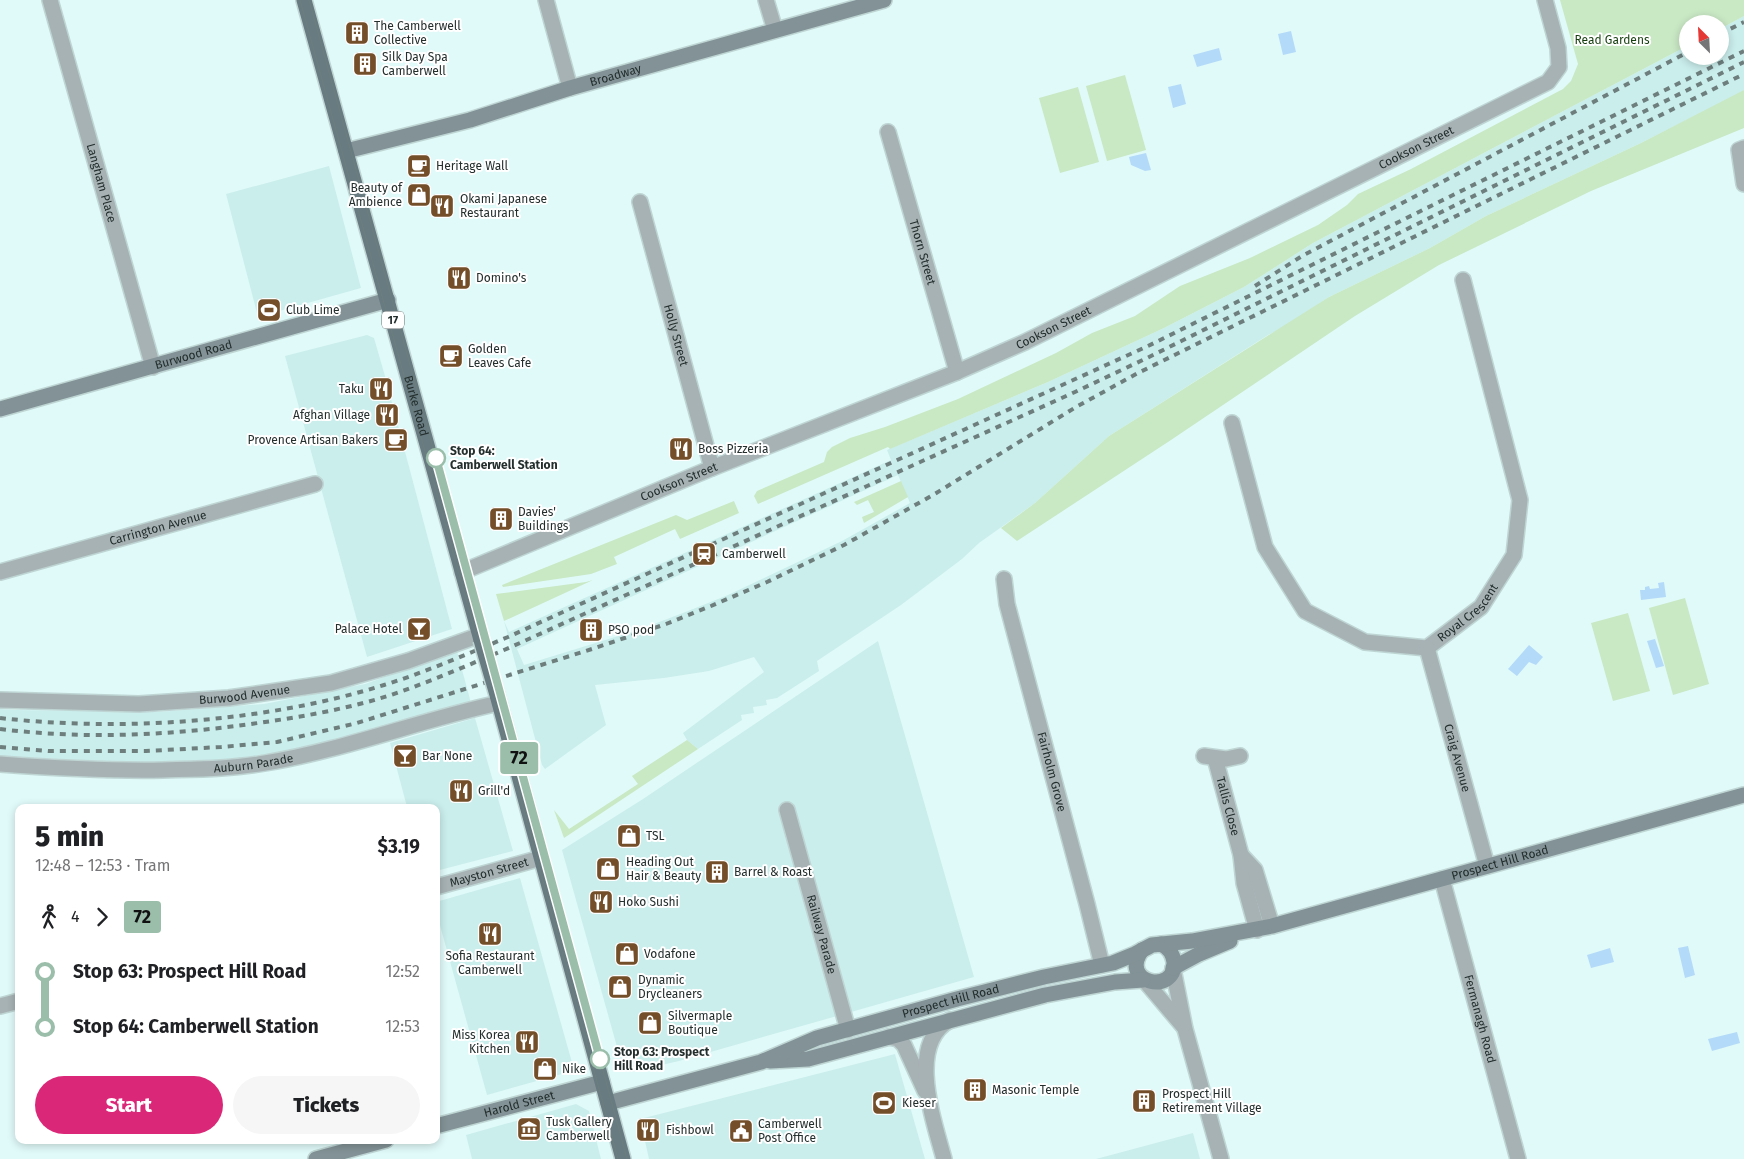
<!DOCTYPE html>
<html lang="en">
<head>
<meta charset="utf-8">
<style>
  body { margin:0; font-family:"Fira Sans",sans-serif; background:#f6f6f6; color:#202124; height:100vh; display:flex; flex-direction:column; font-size:19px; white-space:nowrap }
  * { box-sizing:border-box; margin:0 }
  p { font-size:16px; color:#757577 }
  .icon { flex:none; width:28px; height:28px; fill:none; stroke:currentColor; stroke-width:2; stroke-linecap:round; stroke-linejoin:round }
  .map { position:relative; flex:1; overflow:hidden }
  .drawer { position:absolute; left:15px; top:804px; width:425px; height:340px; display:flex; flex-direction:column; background:#fff; border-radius:10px; box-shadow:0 2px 8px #0003 }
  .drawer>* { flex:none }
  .badge { padding:0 10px; border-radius:4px; font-size:18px; line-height:32px }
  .needle { width:32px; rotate:336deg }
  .fabs { position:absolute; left:1679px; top:15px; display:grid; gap:10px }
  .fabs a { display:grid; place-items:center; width:50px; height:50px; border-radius:50%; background:#fff; box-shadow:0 2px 8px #0003; font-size:25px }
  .map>.badge { position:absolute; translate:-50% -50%; box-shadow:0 0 0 2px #fff }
  .legs { display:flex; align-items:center; gap:8px; height:55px; padding:0 20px; font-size:16px }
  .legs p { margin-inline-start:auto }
  .summary { display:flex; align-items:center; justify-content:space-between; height:85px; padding:0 20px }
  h1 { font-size:28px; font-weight:800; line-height:38px }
  .action { display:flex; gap:10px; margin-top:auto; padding:10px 20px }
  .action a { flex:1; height:58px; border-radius:30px; background:#db2777; color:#fff; font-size:20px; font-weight:800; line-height:58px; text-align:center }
  .action a+a { background:#f6f6f6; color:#202124 }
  ul { padding:0 20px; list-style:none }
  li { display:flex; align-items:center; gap:18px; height:55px; font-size:19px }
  li i { display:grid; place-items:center; width:8px; height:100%; margin:0 6px; background:currentColor }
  li i::after { content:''; width:12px; height:12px; margin:-6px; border:4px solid; border-radius:50%; background:#fff }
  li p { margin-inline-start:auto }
  li:first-child i { background:linear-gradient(#0000 50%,currentColor 0) }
  li:last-child i { background:linear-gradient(currentColor 50%,#0000 0) }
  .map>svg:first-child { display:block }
  .built { fill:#caeeec; fill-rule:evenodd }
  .green { fill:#c9e8c4 }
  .water { fill:#b4daf9 }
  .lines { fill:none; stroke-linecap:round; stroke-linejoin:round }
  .street-casing { stroke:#bed5d4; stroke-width:18 }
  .secondary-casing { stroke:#bed5d4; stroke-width:18 }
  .primary-casing { stroke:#bed5d4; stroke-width:18 }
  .street { stroke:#a7b2b5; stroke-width:15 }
  .secondary { stroke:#829296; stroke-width:15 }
  .primary { stroke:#687b80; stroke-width:15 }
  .tram { stroke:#6d7e7d; stroke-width:1 }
  .rail { stroke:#6d7e7d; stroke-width:4; stroke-dasharray:6 6; stroke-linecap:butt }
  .primary-bridge-casing { stroke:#bed5d4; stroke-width:18; stroke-linecap:butt }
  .primary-bridge { stroke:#687b80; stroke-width:15 }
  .line-1-casing { stroke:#fff; stroke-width:11 }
  .line-1 { stroke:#9abeaa; stroke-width:8 }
  .stop-1-dot { fill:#fff; stroke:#9abeaa; stroke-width:2.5 }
  .labels { text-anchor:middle; stroke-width:4; stroke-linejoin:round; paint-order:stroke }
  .shield { fill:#fff; stroke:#656d6c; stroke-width:1 }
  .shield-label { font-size:11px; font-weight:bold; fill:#232e2d }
  .poi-label { font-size:12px; fill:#232e2d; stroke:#fff; text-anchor:start }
  .park-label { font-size:12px; fill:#153e0e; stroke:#fff }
  .street-label { font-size:12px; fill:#232e2d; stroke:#fff }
  .stop-label { font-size:12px; font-weight:bold; fill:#232e2d; stroke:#fff; text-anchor:start }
</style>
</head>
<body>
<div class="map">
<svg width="1744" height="1159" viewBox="0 0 1744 1159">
  <rect width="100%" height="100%" fill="#e0faf9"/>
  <g class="built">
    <path d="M1744,16V90L1742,92L1641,143L1486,216L1430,248L1329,297L1285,326L1268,335L1109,436L1035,503L979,543L962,559L901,605L817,661L819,671L777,698L766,700L767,705L753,707L754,713L741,715L742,720L698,749L687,740L683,733L764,672L754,657L709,671L664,678L595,685L606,725L545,769L542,765L504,621L509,632L891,460L887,450L1048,382L1164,328L1244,287L1313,243L1687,46L1688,56H1720V29ZM898,475L910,503L842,541L728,595L688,611L641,629L524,665L517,649Z"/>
    <polygon points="329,166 361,288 258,317 226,194"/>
    <polygon points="367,335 374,338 385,376 452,629 367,657 285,356"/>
    <polygon points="878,641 974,977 679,1061 631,1072 625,1068 619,1054 562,850 643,799"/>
    <polygon points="457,651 471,703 387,727 309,747 231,760 182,763 122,762 0,756 0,709 15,710 158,712 264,704 365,684"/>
    <polygon points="475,718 513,851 436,871 436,808 407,807 390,743"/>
    <polygon points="520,878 573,1066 569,1072 487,1095 436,911 436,902"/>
    <polygon points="895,1054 925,1159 649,1159 640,1119"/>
    <polygon points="576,1104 589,1111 601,1159 472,1159 466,1135"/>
    <polygon points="1193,1133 1200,1159 1096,1159"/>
  </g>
  <g class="green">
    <polygon points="1560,0 1744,0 1744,16 1720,29 1720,24 1688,24 1687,46 1313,243 1244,287 1164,328 1048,382 890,449 888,447 758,504 754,496 757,491 824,462 827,452 832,447 850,438 885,427 958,399 1056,353 1092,333 1135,316 1180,286 1250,258 1318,225 1347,205 1358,194 1411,169 1563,89 1571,81 1578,64"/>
    <polygon points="1125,75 1146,150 1107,161 1086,86"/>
    <polygon points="1078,87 1099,162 1060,173 1039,98"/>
    <polygon points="1744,90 1744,128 1591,191 1439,265 1355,316 1171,440 1017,541 1001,528 1035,503 1109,436 1329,297 1430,248 1486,216 1641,143"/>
    <polygon points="901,481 908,497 864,523 862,517 874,512 868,500 857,505 854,502"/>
    <polygon points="734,501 739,513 680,539 675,529 614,557 617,564 591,574 503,587 502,585 676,515 687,520"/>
    <polygon points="593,580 504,621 496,594 586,582"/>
    <polygon points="1685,598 1709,684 1673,695 1649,608"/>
    <polygon points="1628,613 1650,691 1613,701 1591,623"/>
    <polygon points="687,740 698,749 564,838 554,810 569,829 638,784 632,776"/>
  </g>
  <g class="water">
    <polygon points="1291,31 1296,52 1283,55 1278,34"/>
    <polygon points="1219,48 1222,60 1197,67 1193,55"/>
    <polygon points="1181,84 1186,104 1173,108 1168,87"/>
    <polygon points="1146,153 1151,170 1145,171 1131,165 1129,157"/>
    <polygon points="1664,582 1666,597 1641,600 1640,590 1645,590 1645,587 1649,586 1650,589 1659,588 1658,583"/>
    <polygon points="1655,639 1664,666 1656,668 1647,641"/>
    <polygon points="1529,645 1543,657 1536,665 1529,662 1517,676 1508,669"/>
    <polygon points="1688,946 1695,975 1685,978 1678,948"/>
    <polygon points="1610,948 1614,962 1591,968 1587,955"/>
    <polygon points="1737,1032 1740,1043 1712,1051 1708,1039"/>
  </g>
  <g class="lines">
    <defs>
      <g id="street">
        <path id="s1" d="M50,0L153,367"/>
        <polyline points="546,0 570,88"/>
        <polyline points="766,0 775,30"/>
        <path id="s2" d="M888,132L957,372"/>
        <polyline points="1744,148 1739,150 1744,184"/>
        <path id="s3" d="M640,202L712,468"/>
        <path id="s4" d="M1232,423L1265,547L1305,611L1365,642L1427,648L1481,607L1514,555L1520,500L1463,280"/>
        <path id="s5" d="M0,572L315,484"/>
        <path id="s6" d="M462,572L712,468L957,372L1025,342L1548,82L1559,67L1558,48L1545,0"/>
        <path id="s7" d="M1004,579L1007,604L1087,904L1102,965"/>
        <path id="s8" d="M1427,648L1487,866"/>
        <path id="s9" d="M0,700L139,704L229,698L331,683L408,661L480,635"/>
        <polyline points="1204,756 1226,759 1240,756"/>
        <path id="s10" d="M1215,758L1241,855L1244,883L1257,930"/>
        <path id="s11" d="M0,764C54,768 108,771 163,770C197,769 231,769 265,763C345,750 420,720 499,703"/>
        <path id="s12" d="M787,810L848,1030"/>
        <polyline points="1241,855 1255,870 1272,926"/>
        <path id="s13" d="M1442,879L1518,1159"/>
        <path id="s14" d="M436,887L541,858"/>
        <polyline points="1173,969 1185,1029 1221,1159"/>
        <polyline points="1145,981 1183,1026"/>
        <polyline points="0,1006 19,1001"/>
        <polyline points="889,1037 898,1039 904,1045 925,1091"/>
        <path d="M944,1159C934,1121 906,1044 950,1020"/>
      </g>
      <g id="secondary">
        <path id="s15" d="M346,151L470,120L570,88L884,0"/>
        <path id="s16" d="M0,409L388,300"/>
        <path d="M1142,950C1118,983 1176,996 1174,962C1173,954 1168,947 1161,944"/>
        <polyline points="1173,968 1199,954 1230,941"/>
        <polyline points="770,1061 808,1059 1045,995 1115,982 1143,980"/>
        <path id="s17" d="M608,1103L761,1062L817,1038L957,999L1044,977L1113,963L1135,954L1152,945L1192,941L1272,926L1744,795"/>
        <path id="s18" d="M436,1126L602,1082"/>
        <polyline points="316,1159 386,1140"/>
      </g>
      <g id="primary">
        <path id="s19" d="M304,0L481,640"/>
        <polyline points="497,695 623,1159"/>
      </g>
    </defs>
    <use href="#street" class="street-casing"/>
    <use href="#secondary" class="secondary-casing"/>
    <use href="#primary" class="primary-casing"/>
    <use href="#street" class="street"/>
    <use href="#secondary" class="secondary"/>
    <use href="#primary" class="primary"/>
    <g class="tram">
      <polyline points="300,0 495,704 618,1159"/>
      <polyline points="309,0 501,694 627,1159"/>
    </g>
    <g class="rail">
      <polyline points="1720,34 1744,22"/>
      <polyline points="1255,286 1302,256 1688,52"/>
      <path d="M0,718C123,732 266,722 384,685C426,672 467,654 508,637L1148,346L1744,51"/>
      <path d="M0,729C88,740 178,735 265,722C307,716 350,708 391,695C432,681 471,664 511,647L1075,392L1147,358L1744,62"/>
      <polyline points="0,747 49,751 146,751 221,747 277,742 357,723 592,649 666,624 711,606 767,582 844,545 933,495 1076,407 1138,373 1744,74"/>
    </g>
    <defs>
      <polyline id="primary-bridge" points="481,640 497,695"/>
    </defs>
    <use href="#primary-bridge" class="primary-bridge-casing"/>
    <use href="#primary-bridge" class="primary-bridge"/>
  </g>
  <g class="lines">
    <defs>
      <polyline id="line-1" points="436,458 600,1059"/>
    </defs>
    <use href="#line-1" class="line-1-casing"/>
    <use href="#line-1" class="line-1"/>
  </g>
  <defs>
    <symbol id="building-square" viewBox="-11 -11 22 22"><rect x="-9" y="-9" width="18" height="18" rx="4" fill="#734e29" stroke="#fff"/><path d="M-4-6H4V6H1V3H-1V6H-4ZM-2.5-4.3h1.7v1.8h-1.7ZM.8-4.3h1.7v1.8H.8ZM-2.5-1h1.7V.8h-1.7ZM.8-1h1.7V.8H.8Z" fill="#fff"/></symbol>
    <symbol id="cafe-square" viewBox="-11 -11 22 22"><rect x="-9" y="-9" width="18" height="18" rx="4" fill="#734e29" stroke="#fff"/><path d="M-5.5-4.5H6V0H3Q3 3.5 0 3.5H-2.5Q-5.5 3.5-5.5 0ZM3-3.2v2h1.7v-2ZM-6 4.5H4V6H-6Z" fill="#fff"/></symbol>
    <symbol id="shop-square" viewBox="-11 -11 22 22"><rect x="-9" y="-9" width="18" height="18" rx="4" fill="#734e29" stroke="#fff"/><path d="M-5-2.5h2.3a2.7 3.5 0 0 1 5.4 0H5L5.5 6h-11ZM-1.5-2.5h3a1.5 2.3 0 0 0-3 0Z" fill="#fff"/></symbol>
    <symbol id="restaurant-square" viewBox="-11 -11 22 22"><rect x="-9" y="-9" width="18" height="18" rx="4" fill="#734e29" stroke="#fff"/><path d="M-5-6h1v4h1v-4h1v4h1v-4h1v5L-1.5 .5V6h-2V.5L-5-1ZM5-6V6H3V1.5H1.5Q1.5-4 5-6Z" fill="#fff"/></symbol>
    <symbol id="stadium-square" viewBox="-11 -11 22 22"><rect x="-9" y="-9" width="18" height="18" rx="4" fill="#734e29" stroke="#fff"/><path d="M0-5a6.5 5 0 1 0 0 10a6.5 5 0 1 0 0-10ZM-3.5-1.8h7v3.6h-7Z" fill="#fff"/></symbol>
    <symbol id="station-square" viewBox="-11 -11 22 22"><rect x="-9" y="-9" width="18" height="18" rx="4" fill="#734e29" stroke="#fff"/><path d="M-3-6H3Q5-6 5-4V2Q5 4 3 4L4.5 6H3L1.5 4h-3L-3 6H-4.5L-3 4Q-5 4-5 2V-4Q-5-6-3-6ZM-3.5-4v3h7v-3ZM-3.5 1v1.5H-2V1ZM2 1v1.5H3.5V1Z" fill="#fff"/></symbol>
    <symbol id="bar-square" viewBox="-11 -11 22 22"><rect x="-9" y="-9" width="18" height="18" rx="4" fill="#734e29" stroke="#fff"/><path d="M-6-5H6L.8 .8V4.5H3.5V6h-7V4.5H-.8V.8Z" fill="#fff"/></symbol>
    <symbol id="museum-square" viewBox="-11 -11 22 22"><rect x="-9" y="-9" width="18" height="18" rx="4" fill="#734e29" stroke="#fff"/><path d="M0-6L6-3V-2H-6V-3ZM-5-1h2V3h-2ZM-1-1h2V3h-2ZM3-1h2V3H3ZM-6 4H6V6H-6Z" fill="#fff"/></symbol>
    <symbol id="civic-square" viewBox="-11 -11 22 22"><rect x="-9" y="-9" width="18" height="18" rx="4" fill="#734e29" stroke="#fff"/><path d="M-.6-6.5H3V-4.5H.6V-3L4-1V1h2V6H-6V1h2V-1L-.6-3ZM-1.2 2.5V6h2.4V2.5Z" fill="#fff"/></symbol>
  </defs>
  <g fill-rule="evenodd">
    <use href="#building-square" x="343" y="19" width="28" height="28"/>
    <use href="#building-square" x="351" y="50" width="28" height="28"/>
    <use href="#cafe-square" x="405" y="152" width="28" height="28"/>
    <use href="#shop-square" x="405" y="181" width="28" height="28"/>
    <use href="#restaurant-square" x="428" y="192" width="28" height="28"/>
    <use href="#restaurant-square" x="445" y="264" width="28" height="28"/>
    <use href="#stadium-square" x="255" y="296" width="28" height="28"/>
    <use href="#cafe-square" x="437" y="342" width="28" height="28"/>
    <use href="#restaurant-square" x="367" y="375" width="28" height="28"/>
    <use href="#restaurant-square" x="373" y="401" width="28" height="28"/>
    <use href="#cafe-square" x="382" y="426" width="28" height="28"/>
    <use href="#restaurant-square" x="667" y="435" width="28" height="28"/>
    <use href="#building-square" x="487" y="505" width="28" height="28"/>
    <use href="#station-square" x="690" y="540" width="28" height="28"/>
    <use href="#bar-square" x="405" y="615" width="28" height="28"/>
    <use href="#building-square" x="577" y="616" width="28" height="28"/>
    <use href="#bar-square" x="391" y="742" width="28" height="28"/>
    <use href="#restaurant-square" x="447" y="777" width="28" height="28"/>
    <use href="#shop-square" x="615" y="822" width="28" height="28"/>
    <use href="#shop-square" x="594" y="855" width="28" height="28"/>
    <use href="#building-square" x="703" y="858" width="28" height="28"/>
    <use href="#restaurant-square" x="587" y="888" width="28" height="28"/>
    <use href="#restaurant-square" x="476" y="920" width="28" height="28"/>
    <use href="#shop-square" x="613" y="940" width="28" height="28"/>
    <use href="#shop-square" x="606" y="973" width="28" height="28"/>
    <use href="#shop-square" x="636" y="1009" width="28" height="28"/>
    <use href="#restaurant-square" x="513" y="1028" width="28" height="28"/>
    <use href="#shop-square" x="531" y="1055" width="28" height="28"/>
    <use href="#building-square" x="961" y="1076" width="28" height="28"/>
    <use href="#building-square" x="1130" y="1087" width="28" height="28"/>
    <use href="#stadium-square" x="870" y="1089" width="28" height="28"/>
    <use href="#museum-square" x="515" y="1115" width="28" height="28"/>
    <use href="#restaurant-square" x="634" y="1116" width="28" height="28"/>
    <use href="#civic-square" x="727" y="1117" width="28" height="28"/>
  </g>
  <g class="stop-1-dot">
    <circle cx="436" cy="458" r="9"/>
    <circle cx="600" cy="1059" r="9"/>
  </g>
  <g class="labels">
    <rect class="shield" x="382" y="311.5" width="22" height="17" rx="4"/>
    <g class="shield-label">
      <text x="393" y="324">17</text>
    </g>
    <g class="poi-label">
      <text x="374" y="30">The Camberwell<tspan x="374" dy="14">Collective</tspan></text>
      <text x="382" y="61">Silk Day Spa<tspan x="382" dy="14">Camberwell</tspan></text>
      <text x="436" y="170">Heritage Wall</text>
      <text x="402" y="192" text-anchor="end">Beauty of<tspan x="402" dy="14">Ambience</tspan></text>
      <text x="460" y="203">Okami Japanese<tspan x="460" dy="14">Restaurant</tspan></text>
      <text x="476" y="282">Domino's</text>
      <text x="286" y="314">Club Lime</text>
      <text x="468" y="353">Golden<tspan x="468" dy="14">Leaves Cafe</tspan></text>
      <text x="364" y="393" text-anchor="end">Taku</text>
      <text x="370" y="419" text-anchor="end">Afghan Village</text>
      <text x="378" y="444" text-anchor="end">Provence Artisan Bakers</text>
      <text x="698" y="453">Boss Pizzeria</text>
      <text x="518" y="516">Davies'<tspan x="518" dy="14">Buildings</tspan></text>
      <text x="722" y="558">Camberwell</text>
      <text x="402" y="633" text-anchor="end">Palace Hotel</text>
      <text x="608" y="634">PSO pod</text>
      <text x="422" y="760">Bar None</text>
      <text x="478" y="795">Grill'd</text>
      <text x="646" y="840">TSL</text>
      <text x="626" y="866">Heading Out<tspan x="626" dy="14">Hair &amp; Beauty</tspan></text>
      <text x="734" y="876">Barrel &amp; Roast</text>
      <text x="618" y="906">Hoko Sushi</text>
      <text x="644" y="958">Vodafone</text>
      <text x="490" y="960" text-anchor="middle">Sofia Restaurant<tspan x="490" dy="14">Camberwell</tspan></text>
      <text x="638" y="984">Dynamic<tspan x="638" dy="14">Drycleaners</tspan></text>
      <text x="668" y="1020">Silvermaple<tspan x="668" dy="14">Boutique</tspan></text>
      <text x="510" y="1039" text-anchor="end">Miss Korea<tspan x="510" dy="14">Kitchen</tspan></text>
      <text x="562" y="1073">Nike</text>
      <text x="992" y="1094">Masonic Temple</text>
      <text x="1162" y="1098">Prospect Hill<tspan x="1162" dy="14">Retirement Village</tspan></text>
      <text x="902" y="1107">Kieser</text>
      <text x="546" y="1126">Tusk Gallery<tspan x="546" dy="14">Camberwell</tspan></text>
      <text x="758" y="1128">Camberwell<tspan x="758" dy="14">Post Office</tspan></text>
      <text x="666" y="1134">Fishbowl</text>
    </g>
    <g class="park-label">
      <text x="1612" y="44">Read Gardens</text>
    </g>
    <g class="street-label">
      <text dy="4" stroke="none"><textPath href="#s15" startOffset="280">Broadway</textPath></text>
      <text dy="4" stroke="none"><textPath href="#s6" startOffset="1045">Cookson Street</textPath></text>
      <text dy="4" stroke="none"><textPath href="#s1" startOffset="190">Langham Place</textPath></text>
      <text dy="4" stroke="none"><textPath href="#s2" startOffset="125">Thorn Street</textPath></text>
      <text dy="4" stroke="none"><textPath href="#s6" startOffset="640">Cookson Street</textPath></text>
      <text dy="4" stroke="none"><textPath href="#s3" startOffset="138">Holly Street</textPath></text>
      <text dy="4" stroke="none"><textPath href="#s16" startOffset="201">Burwood Road</textPath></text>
      <text dy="4" stroke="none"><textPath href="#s19" startOffset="421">Burke Road</textPath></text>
      <text dy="4" stroke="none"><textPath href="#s6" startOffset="235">Cookson Street</textPath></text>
      <text dy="4" stroke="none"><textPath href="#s5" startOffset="164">Carrington Avenue</textPath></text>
      <text dy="4" stroke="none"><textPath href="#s4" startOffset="388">Royal Crescent</textPath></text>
      <text dy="4" stroke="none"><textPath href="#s9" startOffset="245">Burwood Avenue</textPath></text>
      <text dy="4" stroke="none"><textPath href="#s8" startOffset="114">Craig Avenue</textPath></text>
      <text dy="4" stroke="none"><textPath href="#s11" startOffset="254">Auburn Parade</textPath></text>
      <text dy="4" stroke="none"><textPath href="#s7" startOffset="199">Fairholm Grove</textPath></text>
      <text dy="4" stroke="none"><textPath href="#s10" startOffset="50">Tallis Close</textPath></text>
      <text dy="4" stroke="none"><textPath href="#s17" startOffset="926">Prospect Hill Road</textPath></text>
      <text dy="4" stroke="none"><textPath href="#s14" startOffset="55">Mayston Street</textPath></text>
      <text dy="4" stroke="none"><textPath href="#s12" startOffset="129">Railway Parade</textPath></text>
      <text dy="4" stroke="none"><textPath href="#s17" startOffset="358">Prospect Hill Road</textPath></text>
      <text dy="4" stroke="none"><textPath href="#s13" startOffset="145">Fermanagh Road</textPath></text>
      <text dy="4" stroke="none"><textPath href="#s18" startOffset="86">Harold Street</textPath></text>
    </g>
    <g class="stop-label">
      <text x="450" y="455">Stop 64:<tspan x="450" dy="14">Camberwell Station</tspan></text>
      <text x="614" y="1056">Stop 63: Prospect<tspan x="614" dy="14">Hill Road</tspan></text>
    </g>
  </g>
</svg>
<div class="fabs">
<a><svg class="needle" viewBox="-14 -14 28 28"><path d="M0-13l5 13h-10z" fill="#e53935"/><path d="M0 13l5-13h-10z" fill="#757577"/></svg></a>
</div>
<b class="badge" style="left:519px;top:758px;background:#9abeaa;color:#111">72</b>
<section class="drawer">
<div class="summary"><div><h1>5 min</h1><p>12:48 – 12:53 · Tram</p></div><b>$3.19</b></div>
<div class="legs"><svg class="icon" aria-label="walk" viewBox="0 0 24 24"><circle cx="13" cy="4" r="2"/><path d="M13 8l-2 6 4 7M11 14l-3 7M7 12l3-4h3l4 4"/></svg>4<svg class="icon" aria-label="forward" viewBox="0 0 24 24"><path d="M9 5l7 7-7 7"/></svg><b class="badge" style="background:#9abeaa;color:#111">72</b></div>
<ul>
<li><i style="color:#9abeaa"></i><b>Stop 63: Prospect Hill Road</b><p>12:52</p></li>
<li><i style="color:#9abeaa"></i><b>Stop 64: Camberwell Station</b><p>12:53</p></li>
</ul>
<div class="action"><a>Start</a><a>Tickets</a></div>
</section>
</div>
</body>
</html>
